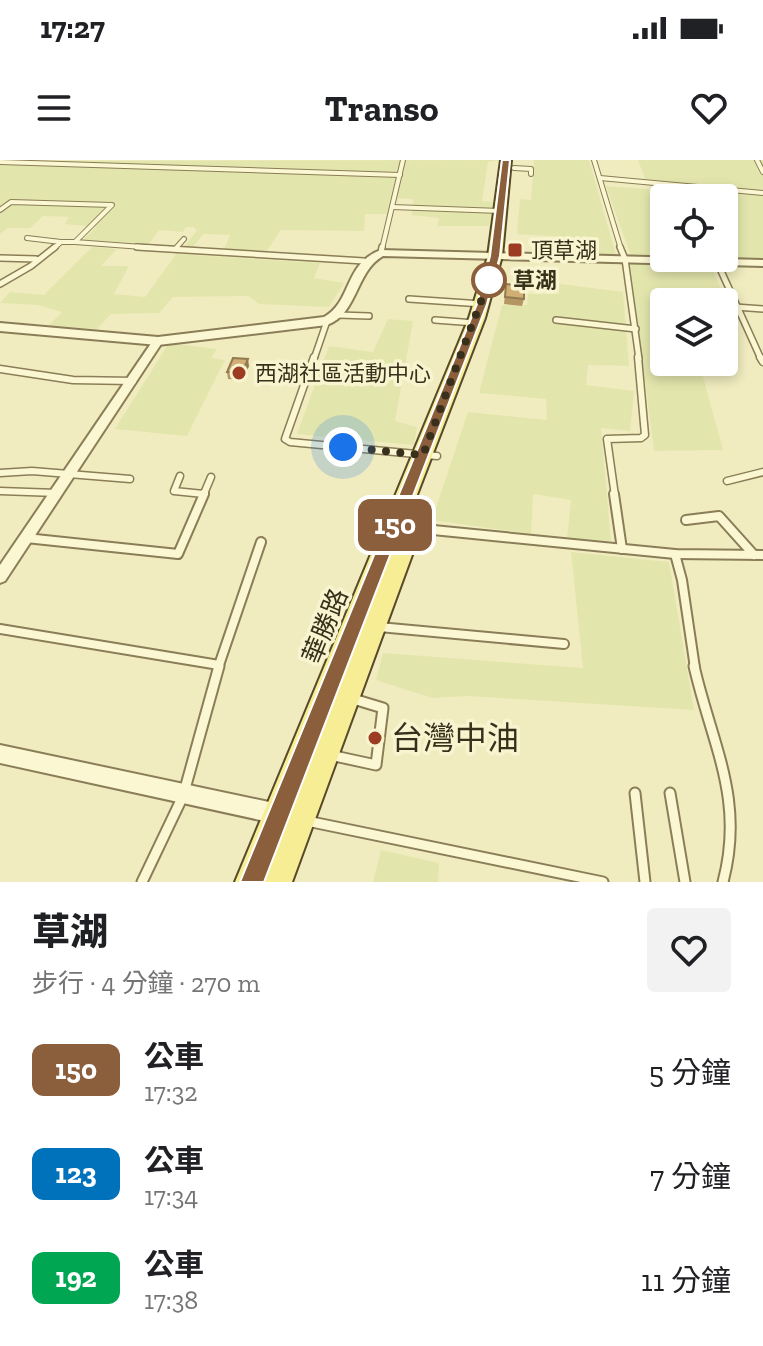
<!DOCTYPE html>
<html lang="zh-TW">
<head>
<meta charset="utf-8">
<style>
  body { margin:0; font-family:"Zilla Slab","Noto Sans TC",serif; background:#f2f2f2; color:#202124; height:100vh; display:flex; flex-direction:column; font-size:30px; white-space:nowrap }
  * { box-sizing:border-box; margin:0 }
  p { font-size:26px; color:#757577 }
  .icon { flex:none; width:44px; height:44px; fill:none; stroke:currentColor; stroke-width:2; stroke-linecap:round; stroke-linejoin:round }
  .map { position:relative; height:722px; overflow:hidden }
  .sheet { display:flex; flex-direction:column; background:#fff; flex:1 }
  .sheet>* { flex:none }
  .badge { padding:0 16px; border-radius:12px; font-size:28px; line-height:52px }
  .tools { position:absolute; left:650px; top:24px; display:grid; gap:16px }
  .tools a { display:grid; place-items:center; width:88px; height:88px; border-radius:8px; background:#fff; box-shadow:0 4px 12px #0003; font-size:40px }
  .you { position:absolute; width:40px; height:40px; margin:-20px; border:6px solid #fff; border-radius:50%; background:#1a73e8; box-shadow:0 0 0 12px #1a73e833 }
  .map>.badge { position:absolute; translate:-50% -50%; box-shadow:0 0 0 4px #fff }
  .round { display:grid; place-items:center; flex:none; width:84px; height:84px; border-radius:8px; background:#f2f2f2 }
  .headline { display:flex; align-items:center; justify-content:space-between; height:136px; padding:0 32px }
  h1 { font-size:38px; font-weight:800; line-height:60px }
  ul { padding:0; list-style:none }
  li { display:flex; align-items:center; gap:24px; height:104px; padding:0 32px }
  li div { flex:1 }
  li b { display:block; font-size:30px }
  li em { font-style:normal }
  li .badge { min-width:88px; font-weight:700; text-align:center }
  .status { display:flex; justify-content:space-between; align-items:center; height:56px; padding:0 40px; background:#fff; direction:ltr }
  .status svg { height:22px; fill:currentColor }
  header { display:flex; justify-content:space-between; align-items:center; height:104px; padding:0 32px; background:#fff; font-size:36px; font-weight:800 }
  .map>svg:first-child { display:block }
  .farmland { fill:#e3e6ac }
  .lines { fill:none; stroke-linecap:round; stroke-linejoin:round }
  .service-far4-casing { stroke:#8a7d57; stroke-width:6 }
  .service-far3-casing { stroke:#8a7d57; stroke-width:8 }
  .service-far2-casing { stroke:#8a7d57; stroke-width:9 }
  .service-far1-casing { stroke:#8a7d57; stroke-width:12 }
  .service-casing { stroke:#8a7d57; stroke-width:13 }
  .minor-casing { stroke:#8a7d57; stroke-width:4 }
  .tertiary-casing { stroke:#8a7d57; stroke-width:4 }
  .primary-casing { stroke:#57492b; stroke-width:4 }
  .service-far4 { stroke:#fbf7d3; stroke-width:4 }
  .service-far3 { stroke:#fbf7d3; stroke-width:5 }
  .service-far2 { stroke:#fbf7d3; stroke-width:6 }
  .service-far1 { stroke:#fbf7d3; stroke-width:8 }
  .service { stroke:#fbf7d3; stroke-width:9 }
  .minor { fill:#fbf7d3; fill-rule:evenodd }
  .tertiary { fill:#fbf7d3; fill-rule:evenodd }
  .primary { fill:#f6ed94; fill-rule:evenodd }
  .wall { fill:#b49663 }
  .shaded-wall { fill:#927a50 }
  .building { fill:#d1ae73; stroke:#927a50; stroke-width:2 }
  .line { fill:#8b5e3c; stroke:#fff; stroke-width:2 }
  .walk { stroke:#39301c; stroke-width:8; stroke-dasharray:0 14.4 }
  .poi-dot { fill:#9c3d23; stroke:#f7f4cf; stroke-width:3 }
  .stop-dot { fill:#fff; stroke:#8b5e3c; stroke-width:4 }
  .labels { text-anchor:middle; stroke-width:7; stroke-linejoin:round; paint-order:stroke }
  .far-poi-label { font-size:22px; fill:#39301c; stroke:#f7f4cf; text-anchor:start }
  .far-stop-label { font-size:22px; font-weight:bold; fill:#39301c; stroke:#f7f4cf; text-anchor:start }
  .street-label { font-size:26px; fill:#39301c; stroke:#f7f4cf }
  .near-poi-label { font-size:32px; fill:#39301c; stroke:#f7f4cf; text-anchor:start }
</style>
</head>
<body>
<div class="status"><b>17:27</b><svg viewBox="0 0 49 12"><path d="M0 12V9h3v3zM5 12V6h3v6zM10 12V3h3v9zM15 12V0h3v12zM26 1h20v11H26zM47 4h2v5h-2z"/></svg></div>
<header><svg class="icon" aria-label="menu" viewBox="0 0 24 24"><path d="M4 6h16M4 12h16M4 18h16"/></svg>Transo<svg class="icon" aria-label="heart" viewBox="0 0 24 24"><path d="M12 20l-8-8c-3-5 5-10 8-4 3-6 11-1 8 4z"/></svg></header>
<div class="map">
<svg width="763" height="722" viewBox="0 0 763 722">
  <rect width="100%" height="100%" fill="#f0ecbf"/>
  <g class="farmland">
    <polygon points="0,0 22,1 500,0 488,2 482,41 493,42 489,66 437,66 439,58 412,55 413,39 391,38 387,54 365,54 364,71 281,70 266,92 224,89 230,75 203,74 193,87 184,87 197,70 193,67 186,67 183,72 159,70 149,84 83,80 96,67 65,64 69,57 43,56 30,68 8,68 0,74"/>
    <polygon points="534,0 589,0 616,95 568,94 565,77 517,74 520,39 531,40"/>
    <polygon points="638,0 763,0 763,31 645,19"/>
    <polygon points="606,26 675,31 675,27 763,35 763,99 724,98 724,38 664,38 664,97 631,96"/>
    <polygon points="92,87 117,89 101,106 129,106 114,134 145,137 176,94 320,103 314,118 344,123 329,147 259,144 249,136 173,137 159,153 111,154 97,169 48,166 62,152 38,145 0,143 10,132 44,135"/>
    <polygon points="630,102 710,104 739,170 724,170 724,142 664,142 664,202 699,202 723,290 654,291"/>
    <polygon points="553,123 623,132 629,206 588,205 586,225 634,231 630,271 601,268 611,381 567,379 571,340 533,334 531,374 432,360 468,252 547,260 546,239 479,233 502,145 527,145 528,134 559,134 559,129 553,127"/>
    <polygon points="388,159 413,161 395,261 417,267 414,285 297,274 329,186 373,192"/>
    <polygon points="169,183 217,189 211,198 225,200 187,276 115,269"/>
    <polygon points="571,392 669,402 694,550 467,536 432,538 376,520 383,493 583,508"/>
    <polygon points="381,690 439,703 438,722 373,722"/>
  </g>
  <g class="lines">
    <defs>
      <g id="service-far4">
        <polyline points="594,0 621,89"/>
        <polyline points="757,0 763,12"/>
        <polyline points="0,2 400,15"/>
        <polyline points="514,8 531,9 531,14"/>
        <polyline points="600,18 763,33"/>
        <polyline points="392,47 500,51"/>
        <polyline points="0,50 11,42 112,45 75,82 169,89"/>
        <polyline points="27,78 61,82"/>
        <polyline points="53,89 61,82 75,82"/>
        <polyline points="175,89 184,79"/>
        <polyline points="382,89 403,0"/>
      </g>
      <g id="service-far3">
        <polyline points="137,87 364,101"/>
        <polyline points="620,87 625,99 639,199"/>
        <polyline points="381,93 382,87"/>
        <polyline points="0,98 36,99"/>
        <polyline points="717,102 761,199"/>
        <polyline points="0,124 31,106 55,87"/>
        <polyline points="409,139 482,144"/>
        <polyline points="735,147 763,149"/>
        <polyline points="338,155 369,156"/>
        <polyline points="435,160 475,163"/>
        <polyline points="556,160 636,169"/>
        <polyline points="314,199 327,161"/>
      </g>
      <g id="service-far2">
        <polyline points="314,197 285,279 290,282 437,296"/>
        <polyline points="760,197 763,202"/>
        <polyline points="0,209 73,220 133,221"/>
        <polyline points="0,313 32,311 130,319"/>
        <polyline points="180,316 174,331 204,334"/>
        <polyline points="727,321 763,312"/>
        <polyline points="0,331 57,333"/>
        <polyline points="203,336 211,317"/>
        <polyline points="615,336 607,279 641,278 645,275 638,197"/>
      </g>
      <g id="service-far1">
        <polyline points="614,334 622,389"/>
        <polyline points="686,360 719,356 754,395"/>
        <polyline points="413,368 675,394 763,395"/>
        <polyline points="26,378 178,394 204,334"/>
        <polyline points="675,394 682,420 695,508"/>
        <polyline points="379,467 564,484"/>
        <polyline points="0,469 219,505"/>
        <polyline points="218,508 261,382"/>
      </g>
      <g id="service">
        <path d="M694,506C712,585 745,639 723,722"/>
        <polyline points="330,595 376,605 383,548 350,538"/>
        <polyline points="635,633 645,722"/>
        <polyline points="670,633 685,722"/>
        <polyline points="307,661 603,722"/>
        <polyline points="142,722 183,636 219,506"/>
      </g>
      <g id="minor">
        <polygon points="158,178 163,181 5,421 0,423 0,405 154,179"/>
        <polygon points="0,585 283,645 290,648 293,655 290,662 283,665 0,603"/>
      </g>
      <path id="tertiary" d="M381,90L763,100V106L383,96C355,112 358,154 327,165L158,185L0,171V163L158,177L324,157C352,142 344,103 381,90Z"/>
      <polygon id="primary" points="501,0 511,0 502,96 485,158 408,358 420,359 423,365 292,722 235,722 469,158 488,96"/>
    </defs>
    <use href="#service-far4" class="service-far4-casing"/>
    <use href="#service-far3" class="service-far3-casing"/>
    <use href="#service-far2" class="service-far2-casing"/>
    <use href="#service-far1" class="service-far1-casing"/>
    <use href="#service" class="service-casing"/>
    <use href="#minor" class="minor-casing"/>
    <use href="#tertiary" class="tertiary-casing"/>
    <use href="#primary" class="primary-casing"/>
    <use href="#service-far4" class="service-far4"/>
    <use href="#service-far3" class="service-far3"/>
    <use href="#service-far2" class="service-far2"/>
    <use href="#service-far1" class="service-far1"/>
    <use href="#service" class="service"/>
    <use href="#minor" class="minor"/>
    <use href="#tertiary" class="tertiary"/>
    <use href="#primary" class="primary"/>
  </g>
  <g class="wall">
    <polygon points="506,124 524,139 522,146 504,144"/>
    <polygon points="249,206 243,220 228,219 227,212"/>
  </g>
  <polygon class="shaded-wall" points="248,199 249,206 243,220 242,213"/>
  <g class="building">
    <polygon points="506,124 524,126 524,139 505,137"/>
    <polygon points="233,198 248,199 242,213 227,212"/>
  </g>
  <polygon class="line" points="502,0 510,0 500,96 487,144 264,722 240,722 477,144 490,96"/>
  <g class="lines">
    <polyline class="walk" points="343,287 423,295 489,120"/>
  </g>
  <g class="poi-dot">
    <rect x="507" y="82" width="16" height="16" rx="4"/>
    <circle cx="239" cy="213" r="8"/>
    <circle cx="375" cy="578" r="8"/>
  </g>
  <circle class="stop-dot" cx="489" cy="120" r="16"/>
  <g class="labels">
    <g class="far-poi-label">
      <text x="531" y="98">頂草湖</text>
      <text x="255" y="221">西湖社區活動中心</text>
    </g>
    <g class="far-stop-label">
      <text x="513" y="128">草湖</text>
    </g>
    <g class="street-label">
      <text transform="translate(325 466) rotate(-68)" y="9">華勝路</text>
    </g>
    <g class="near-poi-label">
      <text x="391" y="589">台灣中油</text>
    </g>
  </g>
</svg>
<div class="tools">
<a><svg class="icon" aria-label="locate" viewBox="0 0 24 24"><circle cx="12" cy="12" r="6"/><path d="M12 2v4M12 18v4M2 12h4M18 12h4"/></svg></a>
<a><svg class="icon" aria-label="layers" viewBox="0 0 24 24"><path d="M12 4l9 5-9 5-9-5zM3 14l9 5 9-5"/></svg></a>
</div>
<div class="you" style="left:343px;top:287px"></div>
<b class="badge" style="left:395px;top:365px;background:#8b5e3c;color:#fff">150</b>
</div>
<section class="sheet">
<div class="headline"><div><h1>草湖</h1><p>步行 · 4 分鐘 · 270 m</p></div><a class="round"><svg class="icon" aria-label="heart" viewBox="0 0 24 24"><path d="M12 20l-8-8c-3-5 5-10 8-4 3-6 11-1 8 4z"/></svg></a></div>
<ul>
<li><span class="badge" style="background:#8b5e3c;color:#fff">150</span><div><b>公車</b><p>17:32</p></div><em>5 分鐘</em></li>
<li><span class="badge" style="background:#0072bc;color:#fff">123</span><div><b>公車</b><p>17:34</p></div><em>7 分鐘</em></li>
<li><span class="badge" style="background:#00a651;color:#fff">192</span><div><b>公車</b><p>17:38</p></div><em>11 分鐘</em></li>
</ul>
</section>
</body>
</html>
